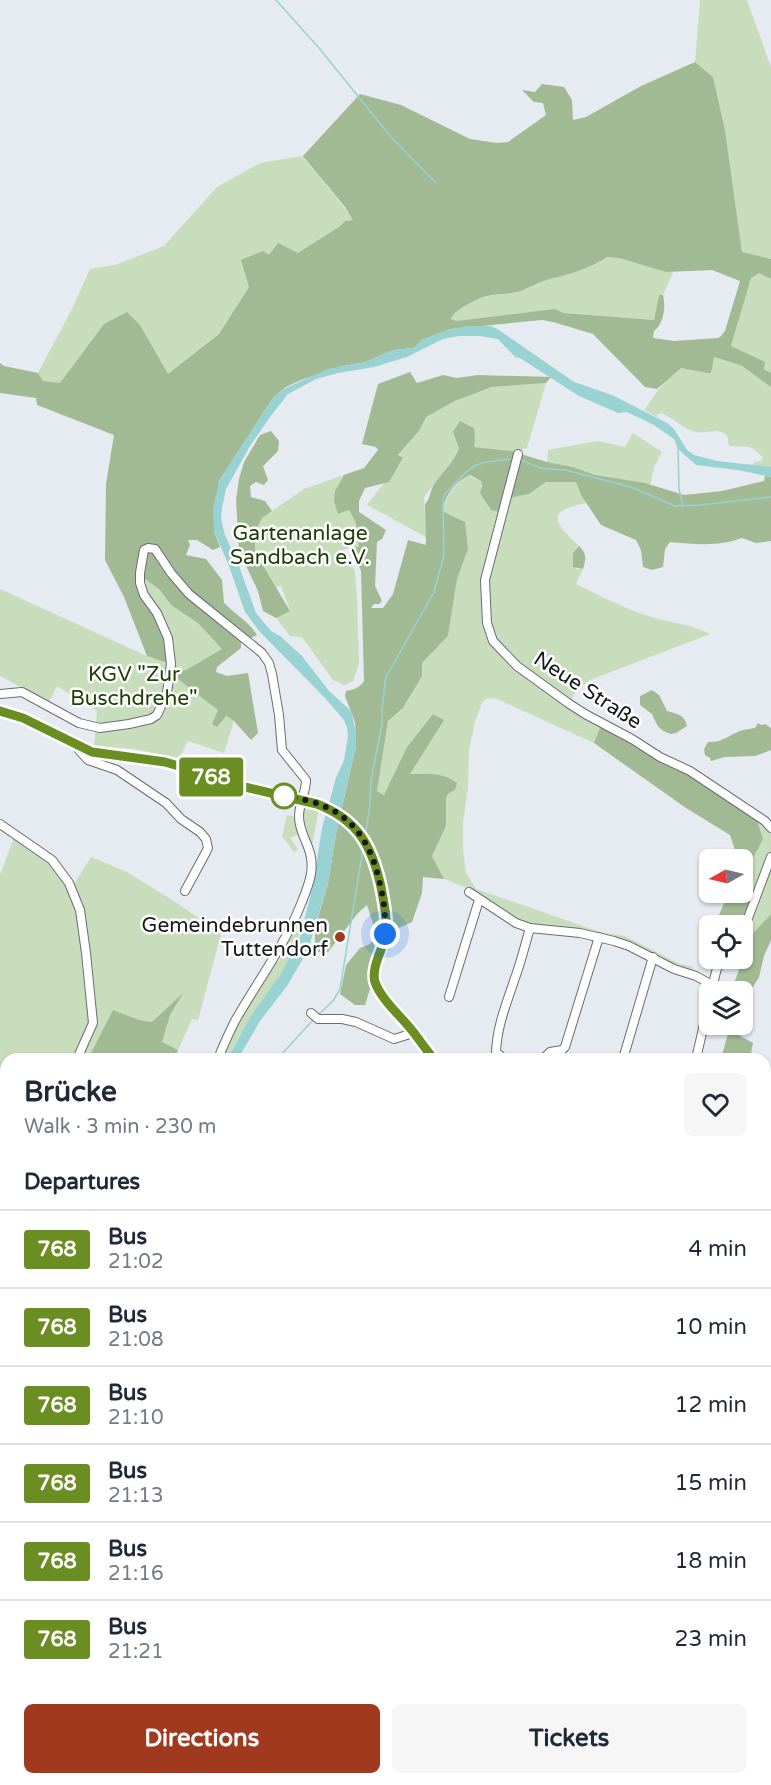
<!DOCTYPE html>
<html lang="en">
<head>
<meta charset="utf-8">
<style>
  body { margin:0; font-family:"Varela Round",sans-serif; background:#f6f6f7; color:#1f2937; height:100vh; display:flex; flex-direction:column; font-size:22px; white-space:nowrap }
  * { box-sizing:border-box; margin:0 }
  p { font-size:20px; color:#747a83 }
  .icon { flex:none; width:33px; height:33px; fill:none; stroke:currentColor; stroke-width:2; stroke-linecap:round; stroke-linejoin:round }
  .map { position:relative; flex:1; overflow:hidden }
  .sheet { position:absolute; left:0px; top:1053px; width:771px; height:732px; display:flex; flex-direction:column; background:#fff; border-radius:18px 18px 0 0; box-shadow:0 2px 4px #0004 }
  .sheet>* { flex:none }
  .badge { padding:0 12px; border-radius:4px; font-size:21px; line-height:39px }
  .needle { width:39px; rotate:262deg }
  .tools { position:absolute; left:699px; top:849px; display:grid; gap:12px }
  .tools a { display:grid; place-items:center; width:54px; height:54px; border-radius:9px; background:#fff; box-shadow:0 2px 4px #0004; font-size:30px }
  .you { position:absolute; width:30px; height:30px; margin:-15px; border:4px solid #fff; border-radius:50%; background:#1a73e8; box-shadow:0 0 0 9px #1a73e833 }
  .map>.badge { position:absolute; translate:-50% -50%; box-shadow:0 0 0 3px #fff }
  h2 { padding:0 24px; font-size:22px; line-height:54px }
  .round { display:grid; place-items:center; flex:none; width:63px; height:63px; border-radius:9px; background:#f6f6f7 }
  .headline { display:flex; align-items:center; justify-content:space-between; height:102px; padding:0 24px }
  h1 { font-size:28px; font-weight:700; line-height:45px }
  .button { display:flex; gap:12px; margin-top:auto; padding:12px 24px }
  .button a { flex:1; height:69px; border-radius:9px; background:#a1391e; color:#fff; font-size:24px; font-weight:700; line-height:69px; text-align:center }
  .button a+a { background:#f6f6f7; color:#1f2937 }
  ul { padding:0; list-style:none }
  li { display:flex; align-items:center; gap:18px; height:78px; padding:0 24px; border-top:2px solid #e0e1e3 }
  li div { flex:1 }
  li b { display:block; font-size:22px }
  li em { font-style:normal }
  li .badge { min-width:66px; font-weight:700; text-align:center }
  .map>svg:first-child { display:block }
  .green { fill:#c7ddbc }
  .forest { fill:#a1ba94; fill-rule:evenodd }
  .water { fill:#98d2d2 }
  .lines { fill:none; stroke-linecap:round; stroke-linejoin:round }
  .stream { stroke:#98d2d2; stroke-width:1.5 }
  .minor-casing { stroke:#696d73; stroke-width:10 }
  .minor { stroke:#fff; stroke-width:8 }
  .line-casing { stroke:#fff; stroke-width:14 }
  .line { stroke:#6b8e23; stroke-width:9 }
  .walk { stroke:#18191c; stroke-width:6; stroke-dasharray:0 10.8 }
  .stop-dot { fill:#fff; stroke:#6b8e23; stroke-width:3 }
  .poi-dot { fill:#a1391e; stroke:#fff; stroke-width:2 }
  .labels { text-anchor:middle; stroke-width:5; stroke-linejoin:round; paint-order:stroke }
  .park-label { font-size:21px; fill:#1f4007; stroke:#fff }
  .street-label { font-size:21px; fill:#18191c; stroke:#fff }
  .poi-label { font-size:21px; fill:#18191c; stroke:#fff; text-anchor:end }
</style>
</head>
<body>
<div class="map">
<svg width="771" height="1785" viewBox="0 0 771 1785">
  <rect width="100%" height="100%" fill="#e6eaf1"/>
  <g class="green">
    <polygon points="700,0 747,0 771,67 771,259 742,252 725,130 713,77 695,62"/>
    <polygon points="303,156 354,220 345,221 339,227 249,287 219,334 167,375 140,325 104,324 60,383 43,381 38,373 72,309 90,269 115,265 164,246 217,187 260,163"/>
    <path d="M607,257L619,258L666,272H673L663,295H659L654,320L564,313L555,310L455,321L451,319C454,310 471,302 480,299C493,293 508,295 521,291C529,289 535,284 542,281C568,274 583,272 607,257Z"/>
    <polygon points="759,273 771,279 771,373 731,346 751,277"/>
    <path d="M713,357L742,366L771,387V467L751,466L755,462L761,461L763,458C750,442 746,448 729,446L728,443V437C718,426 709,434 696,432C684,430 673,417 661,413L657,415V417L644,410C656,394 663,380 681,368L706,373Z"/>
    <polygon points="546,383 527,448 523,449 519,453 473,447 474,428 460,422 459,448 456,456 424,497 426,537 367,505 384,483 389,481 403,459 398,456 419,431 426,417 455,401 493,387"/>
    <polygon points="633,433 662,452 654,467 650,485 595,475 573,467 547,462 548,450 598,441 625,447"/>
    <polygon points="344,475 335,491 338,514 349,510 356,523 359,548 344,549 355,572 357,595 359,664 353,681 344,685 333,680 302,637 290,636 276,618 290,610 281,586 267,590 255,552 255,532 262,518 304,489"/>
    <path d="M467,475L481,481V490L504,499L529,494L546,482L576,481L587,503C544,511 554,522 579,546L576,549V569H583L576,584C601,596 627,610 655,618C673,623 693,625 710,634L590,680C578,689 573,691 570,707L601,725L594,743L497,699L488,698L483,701L475,721L469,751L468,787L463,823V849L466,873L476,889L600,932L625,936L680,964L694,967L690,972L620,939L528,924L518,921L470,889L444,879L432,856L446,826V798L448,794L455,790L426,773L409,774L443,720L433,714L407,747L384,795L377,791L388,721L403,708L422,676V663L448,636L457,579L468,549L442,512C446,495 455,486 467,475Z"/>
    <polygon points="145,579 160,590 171,605 198,623 222,649 186,670 177,671 200,695 218,710 212,724 225,716 234,721 224,753 188,741 179,758 134,749 94,746 97,711 57,686 49,702 0,676 0,589 147,656 171,664 144,585"/>
    <path d="M311,806L319,809L312,845C307,834 298,818 307,807Z"/>
    <polygon points="287,815 295,817 301,833 290,838 298,849 294,852 282,836"/>
    <polygon points="757,820 771,828 771,914 743,944 745,933 746,889 743,889 742,866 746,866 763,839"/>
    <polygon points="15,835 48,859 70,891 91,857 127,872 174,901 221,934 198,1020 192,1019 178,1050 162,1042 170,1015 181,995 152,1022 139,1020 113,1010 91,1053 91,1059 6,1059 6,1160 0,1157 0,875"/>
    <path d="M296,921L302,929C295,945 289,961 280,976C262,1003 241,1029 227,1059H220L222,1054H225L231,1042L230,1037L238,1022L275,962L279,961Z"/>
    <polygon points="765,1171 771,1174 771,1219 765,1224"/>
    <polygon points="6,1396 6,1471 0,1472 0,1397"/>
    <polygon points="765,1471 771,1474 771,1759 765,1760"/>
    <polygon points="6,1545 6,1626 0,1631 0,1546"/>
    <polygon points="206,1779 369,1779 360,1785 208,1785"/>
  </g>
  <g class="forest">
    <path d="M695,62L713,77L725,130L742,252L771,259V279L759,273L751,278L731,346L765,362L764,369L771,373V387L742,366L714,357L711,373H707L681,368L657,389L645,387L593,334L553,322L542,320L451,329L422,340L414,348L393,350L366,362L343,366L301,380L286,387L273,398L219,481L214,531L220,547L213,550L197,540H188L190,545L186,555L206,559L222,580L224,603C235,614 249,622 257,635L241,643V648L217,667L216,672L227,676L248,673L258,733L251,740L234,721L226,716L217,727L212,724L218,710L178,679L177,671L186,670L222,649L198,623L171,605L160,590L145,579L144,586L168,638L171,664L147,656L124,597L105,560L106,484L114,435L37,405L36,398L0,393V363L4,366L38,373L43,381L60,383L104,324L127,312L140,325L168,374L219,334L249,287L241,260L263,251L269,255L278,243L298,253L339,227L345,221L353,220L345,207L303,156L360,94L401,105L470,139L497,143L508,142L546,115L543,103L534,102L522,90L535,92L542,84L564,87L572,100L573,120L586,117L641,86ZM607,257L619,258L666,272L712,270L740,281L725,331L721,336L718,338L674,341L653,338L654,331C664,323 666,307 663,295H659L654,320L564,313L555,309L456,321L451,319C454,310 472,302 481,298C493,293 509,295 521,291C529,288 535,284 543,281C568,274 583,272 607,257Z"/>
    <path d="M410,372L417,383L443,375L457,378L478,375L551,377L546,383L492,387L455,401L426,417L419,431L398,455L403,458L389,482L365,488L359,501V512L386,530L382,539L377,542L375,586L382,601L379,604H374L371,608H383L393,594L408,540L426,545L425,504C430,499 430,492 433,486C441,473 454,463 459,448L453,432L460,421L474,428L475,440L474,447L511,451L547,462L573,467L595,475L645,483L684,495L722,491L764,481L765,476L771,477V541L756,543L742,538C718,547 695,544 670,542L665,549L663,567L652,570L643,567L641,550L636,540L601,525L581,495L576,482H546L529,494L504,499L500,512L491,510L480,493L482,486L481,481L470,475C455,481 445,496 442,511L465,522L468,549L457,579L448,636L422,663V676L403,708L388,721L377,791L384,795L407,747L433,714L444,720L410,774C427,774 442,772 457,783L455,790L448,794L446,798V826L432,856L444,879L423,877L422,893L412,922L399,928L370,989L365,1005H355L340,994L346,965L360,948L370,944L374,938L373,924L367,905L358,913L328,952H315V928L328,883L336,834L356,746L355,722L345,696L346,691C353,690 361,687 364,681L361,571L351,548L359,547L356,523L349,510L338,514L334,501L335,491L344,475L364,468L378,450L376,447L362,444L378,384Z"/>
    <polygon points="271,431 279,441 278,451 263,466 268,480 264,485 256,482 250,486 251,497 265,501 272,511 262,518 255,532 255,552 290,611 276,618 263,611 258,591 239,551 236,500 239,479 244,462 260,435"/>
    <path d="M579,546C587,554 586,559 583,569L573,567V553Z"/>
    <path d="M652,690L659,695L667,711C677,714 684,714 687,726L676,733L671,734C658,730 657,725 652,714L640,705V696Z"/>
    <path d="M758,723L761,725L765,724L771,728V750L755,756L725,757L711,761L710,758L705,755L704,749L708,742C722,743 729,735 740,731C745,729 751,729 755,728Z"/>
    <polygon points="601,725 700,781 757,820 763,839 752,860 746,866 743,866 742,860 738,859 730,835 686,808 594,743"/>
    <polygon points="743,889 750,890 754,892 742,926 725,925 719,915 725,901 733,893 742,892"/>
    <polygon points="771,914 771,940 764,956 759,977 747,997 743,996 742,992 731,991 739,970 733,959 742,958 743,944"/>
    <polygon points="183,993 170,1015 162,1042 178,1050 174,1059 91,1059 91,1053 113,1010 139,1020 152,1022"/>
    <polygon points="729,1030 753,1043 750,1059 721,1059"/>
    <polygon points="6,1477 6,1545 0,1546 0,1479"/>
  </g>
  <polygon class="water" points="466,326 491,326 499,330 574,382 612,395 667,423 674,429 687,450 694,455 717,461 771,467 771,477 738,470 696,465 678,449 674,439 654,425 627,412 618,413 579,396 520,358 515,357 498,339 480,336 459,336 443,339 407,357 374,367 338,373 316,379 288,394 270,417 250,446 226,489 222,508 221,519 225,535 239,566 256,613 271,631 280,636 302,656 329,691 349,709 352,714 356,734 356,746 336,834 328,883 308,950 287,986 260,1021 238,1059 227,1059 251,1016 281,974 300,937 313,886 322,828 336,778 344,760 348,737 347,727 344,720 325,698 260,632 245,612 229,566 214,531 213,509 219,481 273,398 286,388 328,369 366,362 393,350 413,348 422,340 441,332"/>
  <g class="lines">
    <g class="stream">
      <polyline points="276,0 319,48 391,137 436,183"/>
      <polyline points="678,448 679,489 683,506"/>
      <polyline points="521,460 540,468 565,470 631,487 675,506 700,505 771,497"/>
      <polyline points="150,756 170,759 186,764"/>
      <polyline points="219,776 232,780"/>
      <polyline points="236,781 244,782"/>
      <path d="M366,831L370,806L371,781L382,724V709L386,677L434,592L444,555L443,499L445,494C474,464 471,462 514,459"/>
      <polyline points="318,1015 333,1001 340,989 363,849"/>
      <polyline points="277,1059 315,1018"/>
      <polyline points="0,1522 6,1520"/>
    </g>
    <defs>
      <g id="minor">
        <polyline points="518,454 485,580 487,623 493,641 517,666 568,703 585,714 632,739 660,757 690,771 765,821 771,828"/>
        <path d="M0,694L22,692L79,723L100,728L129,724L151,719L157,715L167,693L171,664L168,638L157,613L144,595L140,583V573L144,550L148,548L155,549L171,573L189,594L262,653L269,663L272,674L279,715L282,750L306,780C306,792 299,804 299,816C299,838 315,847 311,874C309,885 305,894 301,904C284,947 257,982 235,1021C229,1033 223,1046 218,1059"/>
        <path d="M0,711L23,718L92,752L165,762L192,769L224,782L317,804C359,819 372,847 381,888C384,904 387,918 385,934C382,960 368,967 380,992L434,1059"/>
        <polyline points="79,746 79,750 88,760 117,770 166,803 181,819 200,832 206,839 208,848 205,854 185,891"/>
        <polyline points="0,824 52,860 69,883 80,910 86,953 93,1023 77,1059"/>
        <polyline points="469,892 516,923 530,928 580,933 614,941 629,946 674,969 696,976 712,985"/>
        <polyline points="742,934 771,857"/>
        <polyline points="711,992 717,968 729,958"/>
        <polyline points="449,997 479,900"/>
        <polyline points="311,1013 318,1019 342,1019 356,1022 394,1039 407,1035 413,1031"/>
        <path d="M504,1059L496,1052C497,1026 507,1002 515,978C521,962 525,945 530,928"/>
        <polyline points="543,1059 550,1052 562,1050 565,1047 599,937"/>
        <polyline points="623,1059 653,957"/>
        <polyline points="696,1059 710,998"/>
        <polyline points="0,1300 6,1293"/>
        <polyline points="0,1392 6,1394"/>
        <polyline points="765,1392 771,1400"/>
      </g>
    </defs>
    <use href="#minor" class="minor-casing"/>
    <use href="#minor" class="minor"/>
  </g>
  <g class="lines">
    <defs>
      <path id="line" d="M0,711L23,718L92,752L165,762L192,770L224,782L317,804C358,820 372,846 381,887C384,904 388,920 385,937C382,951 371,968 375,982C381,1000 403,1018 414,1033C421,1042 427,1051 434,1059"/>
    </defs>
    <use href="#line" class="line-casing"/>
    <use href="#line" class="line"/>
    <path class="walk" d="M284,796C340,803 368,828 380,884C384,901 386,917 385,934"/>
  </g>
  <circle class="stop-dot" cx="284" cy="796" r="12"/>
  <circle class="poi-dot" cx="340" cy="937" r="6"/>
  <g class="labels">
    <g class="park-label">
      <text x="300" y="540">Gartenanlage<tspan x="300" dy="24">Sandbach e.V.</tspan></text>
      <text x="134" y="681">KGV "Zur<tspan x="134" dy="24">Buschdrehe"</tspan></text>
    </g>
    <g class="street-label">
      <text transform="translate(588 690) rotate(33)" y="7">Neue Straße</text>
    </g>
    <g class="poi-label">
      <text x="328" y="932">Gemeindebrunnen<tspan x="328" dy="24">Tuttendorf</tspan></text>
    </g>
  </g>
</svg>
<div class="tools">
<a><svg class="needle" viewBox="-14 -14 28 28"><path d="M0-13l5 13h-10z" fill="#e53935"/><path d="M0 13l5-13h-10z" fill="#747a83"/></svg></a>
<a><svg class="icon" aria-label="locate" viewBox="0 0 24 24"><circle cx="12" cy="12" r="6"/><path d="M12 2v4M12 18v4M2 12h4M18 12h4"/></svg></a>
<a><svg class="icon" aria-label="layers" viewBox="0 0 24 24"><path d="M12 4l9 5-9 5-9-5zM3 14l9 5 9-5"/></svg></a>
</div>
<div class="you" style="left:385px;top:934px"></div>
<b class="badge" style="left:211px;top:777px;background:#6b8e23;color:#fff">768</b>
<section class="sheet">
<div class="headline"><div><h1>Brücke</h1><p>Walk · 3 min · 230 m</p></div><a class="round"><svg class="icon" aria-label="heart" viewBox="0 0 24 24"><path d="M12 20l-8-8c-3-5 5-10 8-4 3-6 11-1 8 4z"/></svg></a></div>
<h2>Departures</h2>
<ul>
<li><span class="badge" style="background:#6b8e23;color:#fff">768</span><div><b>Bus</b><p>21:02</p></div><em>4 min</em></li>
<li><span class="badge" style="background:#6b8e23;color:#fff">768</span><div><b>Bus</b><p>21:08</p></div><em>10 min</em></li>
<li><span class="badge" style="background:#6b8e23;color:#fff">768</span><div><b>Bus</b><p>21:10</p></div><em>12 min</em></li>
<li><span class="badge" style="background:#6b8e23;color:#fff">768</span><div><b>Bus</b><p>21:13</p></div><em>15 min</em></li>
<li><span class="badge" style="background:#6b8e23;color:#fff">768</span><div><b>Bus</b><p>21:16</p></div><em>18 min</em></li>
<li><span class="badge" style="background:#6b8e23;color:#fff">768</span><div><b>Bus</b><p>21:21</p></div><em>23 min</em></li>
</ul>
<div class="button"><a>Directions</a><a>Tickets</a></div>
</section>
</div>
</body>
</html>
